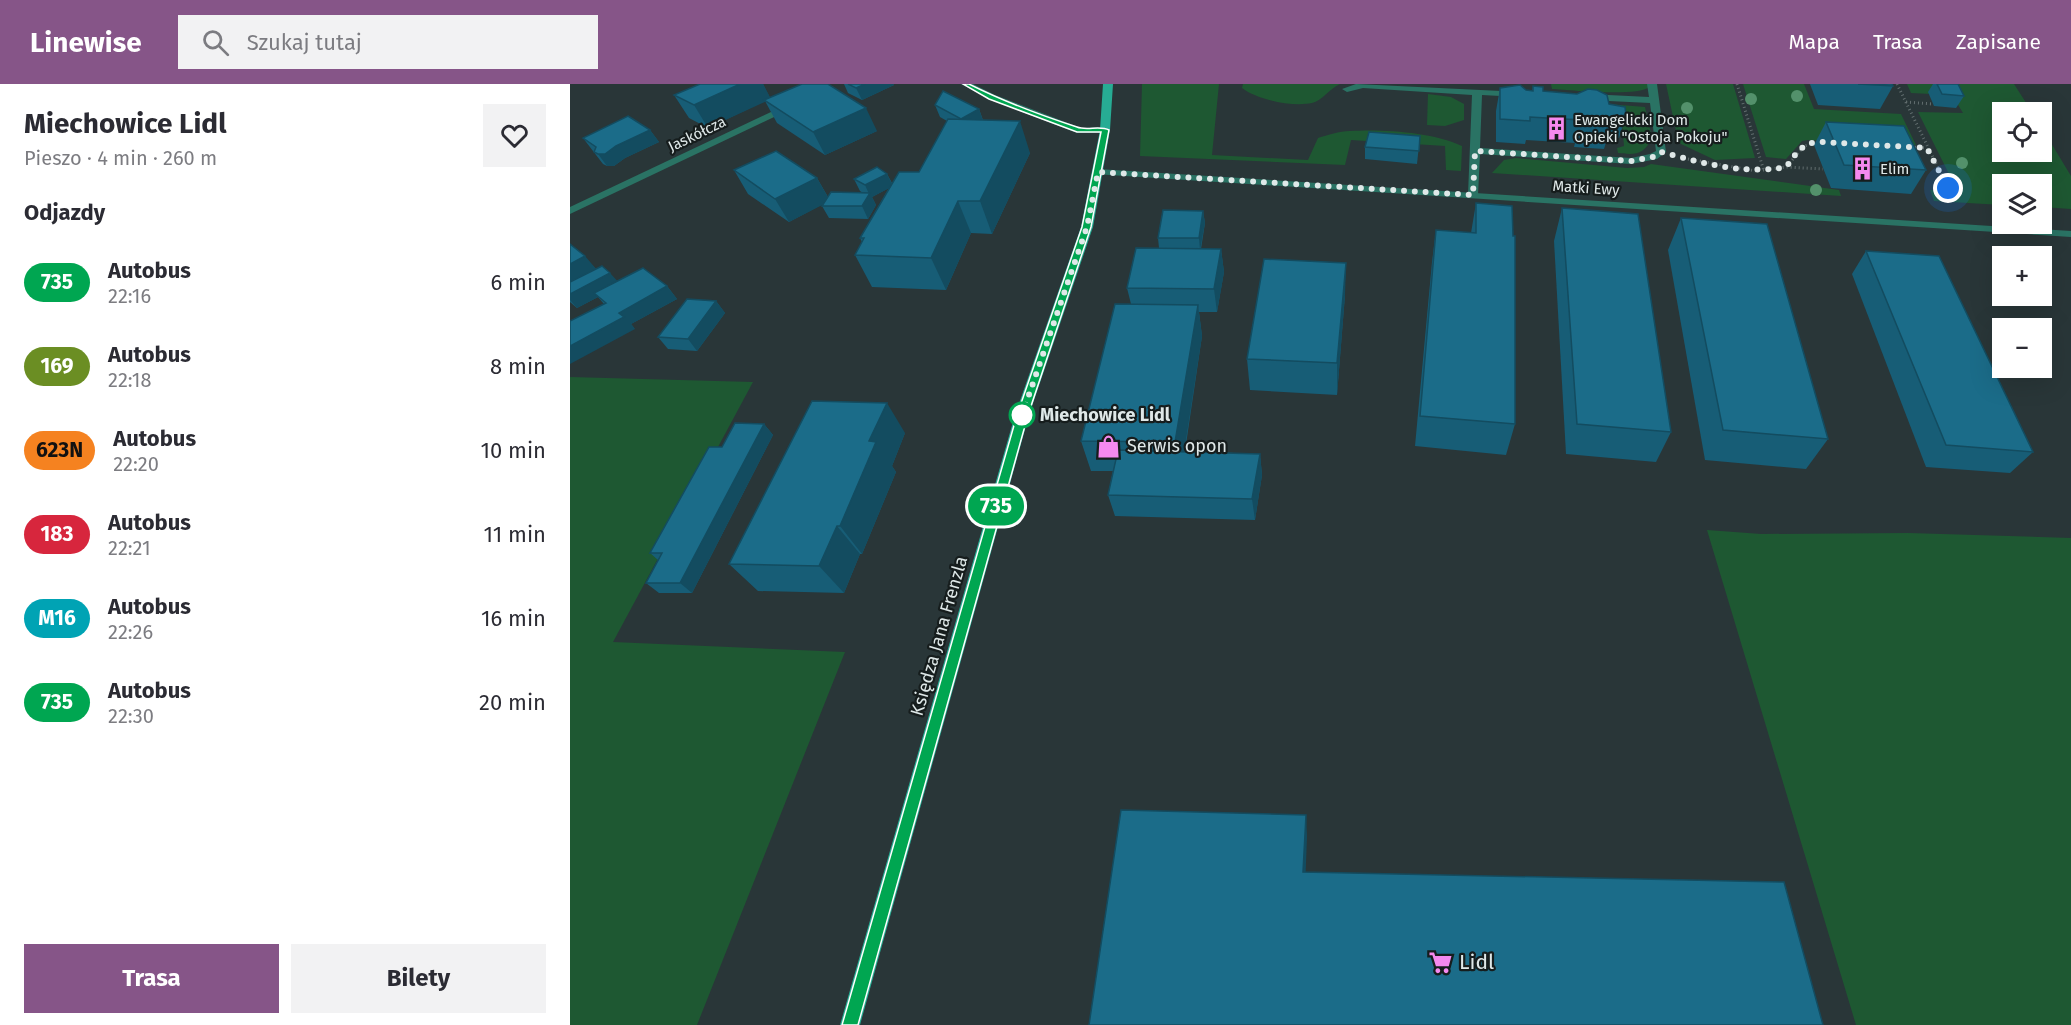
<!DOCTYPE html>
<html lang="pl">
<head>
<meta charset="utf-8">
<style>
  body { margin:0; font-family:"Fira Sans",sans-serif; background:#f2f2f3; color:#2b2b33; height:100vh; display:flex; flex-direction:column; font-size:22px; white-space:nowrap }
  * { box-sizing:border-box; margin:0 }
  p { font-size:20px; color:#7c7c81 }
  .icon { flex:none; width:33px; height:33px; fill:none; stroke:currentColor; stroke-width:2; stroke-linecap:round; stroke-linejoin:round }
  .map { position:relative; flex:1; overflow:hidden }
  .details { display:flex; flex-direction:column; background:#fff; width:570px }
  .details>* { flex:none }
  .badge { padding:0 12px; border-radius:20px; font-size:21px; line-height:39px }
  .buttons { position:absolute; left:1422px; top:18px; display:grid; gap:12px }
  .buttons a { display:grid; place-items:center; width:60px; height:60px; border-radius:0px; background:#fff; box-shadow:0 6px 24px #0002; font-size:30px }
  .you { position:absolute; width:30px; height:30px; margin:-15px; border:4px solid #fff; border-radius:50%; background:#1a73e8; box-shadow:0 0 0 9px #1a73e833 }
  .map>.badge { position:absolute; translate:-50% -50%; box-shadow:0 0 0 3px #fff }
  h2 { padding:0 24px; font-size:22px; line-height:54px }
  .round { display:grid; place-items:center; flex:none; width:63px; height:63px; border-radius:0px; background:#f2f2f3 }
  .summary { display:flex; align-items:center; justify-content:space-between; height:102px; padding:0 24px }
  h1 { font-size:28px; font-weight:700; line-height:45px }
  .button { display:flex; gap:12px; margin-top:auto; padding:12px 24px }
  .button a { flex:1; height:69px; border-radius:0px; background:#865588; color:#fff; font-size:24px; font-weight:700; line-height:69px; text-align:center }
  .button a+a { background:#f2f2f3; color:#2b2b33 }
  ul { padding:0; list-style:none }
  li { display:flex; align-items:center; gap:18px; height:84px; padding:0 24px }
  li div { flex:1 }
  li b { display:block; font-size:22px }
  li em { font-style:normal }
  li .badge { min-width:66px; font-weight:700; text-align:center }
  header { display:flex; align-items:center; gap:36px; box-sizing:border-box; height:84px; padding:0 30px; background:#865588; color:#fff }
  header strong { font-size:28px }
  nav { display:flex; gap:33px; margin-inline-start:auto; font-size:21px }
  .search { width:420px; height:54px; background:#f2f2f3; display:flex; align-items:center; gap:15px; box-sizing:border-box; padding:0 21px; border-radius:0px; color:#7c7c81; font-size:22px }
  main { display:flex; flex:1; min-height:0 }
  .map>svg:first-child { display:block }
  .green { fill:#1e5832 }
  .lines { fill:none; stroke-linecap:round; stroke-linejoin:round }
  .path { stroke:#626e6f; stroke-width:3; stroke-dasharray:1 3; stroke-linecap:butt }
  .service { fill:#2a7364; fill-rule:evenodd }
  .minor { fill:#2a7364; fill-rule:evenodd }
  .tertiary { fill:#2a7364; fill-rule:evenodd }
  .primary { fill:#27ac94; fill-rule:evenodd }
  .tree { fill:#53916b }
  .wall { fill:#175d76 }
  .shaded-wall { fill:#134c60 }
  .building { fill:#1b6c89; stroke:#134c60; stroke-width:1.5 }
  .line { fill:#00a651; stroke:#fff; stroke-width:1.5 }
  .walk { stroke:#dfe8e8; stroke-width:6; stroke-dasharray:0 10.8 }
  .stop-dot { fill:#fff; stroke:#00a651; stroke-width:3 }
  .labels { text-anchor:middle; stroke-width:4.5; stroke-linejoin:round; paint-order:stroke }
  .far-poi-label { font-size:15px; fill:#dfe8e8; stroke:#161d1d; text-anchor:start }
  .far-street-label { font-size:15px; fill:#dfe8e8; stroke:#161d1d }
  .stop-label { font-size:18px; font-weight:bold; fill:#dfe8e8; stroke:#161d1d; text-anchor:start }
  .poi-label { font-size:18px; fill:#dfe8e8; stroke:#161d1d; text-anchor:start }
  .street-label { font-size:18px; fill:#dfe8e8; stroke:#161d1d }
  .near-poi-label { font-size:21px; fill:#dfe8e8; stroke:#161d1d; text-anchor:start }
</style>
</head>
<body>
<header>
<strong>Linewise</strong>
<div class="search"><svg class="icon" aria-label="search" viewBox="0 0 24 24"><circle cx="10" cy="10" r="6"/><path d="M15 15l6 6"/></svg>Szukaj tutaj</div>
<nav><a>Mapa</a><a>Trasa</a><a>Zapisane</a></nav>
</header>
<main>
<section class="details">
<div class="summary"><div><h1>Miechowice Lidl</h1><p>Pieszo · 4 min · 260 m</p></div><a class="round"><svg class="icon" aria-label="heart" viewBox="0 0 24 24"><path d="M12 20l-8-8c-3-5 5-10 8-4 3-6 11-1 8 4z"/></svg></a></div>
<h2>Odjazdy</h2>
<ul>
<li><span class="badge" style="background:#00a651;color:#fff">735</span><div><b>Autobus</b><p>22:16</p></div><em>6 min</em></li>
<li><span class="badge" style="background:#6b8e23;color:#fff">169</span><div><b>Autobus</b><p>22:18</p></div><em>8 min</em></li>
<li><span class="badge" style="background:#f58220;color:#111">623N</span><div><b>Autobus</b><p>22:20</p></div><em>10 min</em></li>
<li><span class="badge" style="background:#d7263d;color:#fff">183</span><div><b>Autobus</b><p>22:21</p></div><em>11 min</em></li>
<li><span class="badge" style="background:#00a3b4;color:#fff">M16</span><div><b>Autobus</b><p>22:26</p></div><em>16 min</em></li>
<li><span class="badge" style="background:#00a651;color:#fff">735</span><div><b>Autobus</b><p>22:30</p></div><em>20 min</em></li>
</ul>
<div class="button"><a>Trasa</a><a>Bilety</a></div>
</section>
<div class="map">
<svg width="1501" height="941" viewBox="0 0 1501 941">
  <rect width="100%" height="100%" fill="#293638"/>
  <g class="green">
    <path d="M572,0H649L642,71L738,76L748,54C758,51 769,47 780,47C813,45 862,48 892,62L891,87L876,86L875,62L781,56L775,81L570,72Z"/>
    <path d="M673,0H770C760,4 752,17 742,19C722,23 688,16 672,4Z"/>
    <path d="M981,0H1078L1079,3C1068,13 1000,6 982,5Z"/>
    <polygon points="1096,0 1163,0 1185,74 1145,76 1111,60 1108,56"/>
    <polygon points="1173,0 1234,0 1244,25 1331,30 1346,61 1238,56 1232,57 1216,75 1196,73"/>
    <polygon points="1337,0 1444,0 1462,28 1432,28 1432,68 1472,68 1472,44 1501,92 1501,125 1472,123 1472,100 1432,100 1432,121 1364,117 1360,106 1388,108 1348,28 1393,29 1382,11 1341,9"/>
    <polygon points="858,10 881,13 894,20 894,36 875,42 857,41"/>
    <path d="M1039,20L1075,23L1082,54C1074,71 1065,71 1048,69L1047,64L1054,62L1052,38Z"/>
    <polygon points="946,74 1057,84 1074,83 1081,80 1269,106 1271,112 922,89 934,76"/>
    <polygon points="0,293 183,298 43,558 275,568 127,941 0,941"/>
    <polygon points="1137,446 1191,450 1338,449 1501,454 1501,941 1286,941"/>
  </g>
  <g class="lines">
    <g class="path">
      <polyline points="1167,0 1194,87"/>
      <polyline points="1327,0 1378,104"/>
      <polyline points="1336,18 1362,20"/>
      <polyline points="1341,63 1357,64"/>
      <polyline points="1118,75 1186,87 1216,83 1253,85"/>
      <polyline points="1217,82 1234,62 1250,58"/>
    </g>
    <polygon class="service" points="786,0 952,8 954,10 949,13 912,11 910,64 1061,74 1080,70 1086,67 1080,19 1018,16 1013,13 1018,10 1079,13 1077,0 1087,0 1096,68 1087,75 1061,80 910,70 908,111 903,114 898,111 902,11 793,4 777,8 772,5"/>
    <g class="minor">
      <polygon points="220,19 225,22 223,24 0,130 0,123"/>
      <polygon points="528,85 1501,147 1501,153 524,90 524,86"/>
    </g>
    <polygon class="tertiary" points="391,0 403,0 425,11 511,44 535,43 540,46 535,49 507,49 419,15"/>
    <polygon class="primary" points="533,0 543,0 540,46 523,143 459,331 290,941 270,941 445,331 511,143 530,46"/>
  </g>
  <g class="tree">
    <circle cx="1227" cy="12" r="6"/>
    <circle cx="1181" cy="15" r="6"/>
    <circle cx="1117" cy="24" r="6"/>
    <circle cx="1392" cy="79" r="6"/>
    <circle cx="1246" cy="106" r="6"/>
  </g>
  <g class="wall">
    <polygon points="130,0 193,0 200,14 307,47 255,71 207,39 195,17 138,44 119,34 104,11"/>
    <polygon points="274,0 323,0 324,1 292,16 278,9"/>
    <polygon points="1240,0 1322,0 1323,2 1310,25 1248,21"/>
    <polygon points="1363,0 1388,0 1394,12 1386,24 1364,22 1358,8"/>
    <polygon points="963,2 973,7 1039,20 1056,31 1049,54 1037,55 1034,65 1004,63 1005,59 956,56 955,60 926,58 926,27 930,4 962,7"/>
    <polygon points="365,21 409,25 413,36 460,69 422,150 401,149 376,206 302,203 285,171 292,158 290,154 319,104 302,113 306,121 298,135 259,134 252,122 253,120 219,138 178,110 164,86 247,94 258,113 293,109 290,107 284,95 317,90 322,99 349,88 377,37 370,33"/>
    <polygon points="1256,38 1356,86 1341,110 1261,104 1244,61"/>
    <polygon points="80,46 89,58 55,74 44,82 37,82 33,80 13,54"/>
    <polygon points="850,52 847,80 795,75 795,63"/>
    <polygon points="906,119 945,340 936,371 845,362 862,178 866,146 901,149"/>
    <polygon points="992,124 1101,348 1086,378 996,370 984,157"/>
    <polygon points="633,127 635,139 631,165 651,165 654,188 647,228 629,228 632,252 615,367 690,370 692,391 685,436 545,432 538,411 543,387 521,387 511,357 561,220 557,204 589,164 588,154"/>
    <polygon points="1111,134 1258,355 1236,385 1135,376 1098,166"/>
    <polygon points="0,160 26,185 47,197 97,202 107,215 61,240 65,245 34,220 28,213 7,224 0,218"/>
    <polygon points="1296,167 1463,368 1440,389 1356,383 1282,190"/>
    <polygon points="775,211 767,311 680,306 677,275"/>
    <polygon points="146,217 155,229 127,267 98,265 88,253"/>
    <polygon points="194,340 203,351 122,509 89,509 76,499 88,476 80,469 152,363"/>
    <polygon points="335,349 322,382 326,388 292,470 290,470 274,509 188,507 159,480"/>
  </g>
  <g class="shaded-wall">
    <polygon points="170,0 193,0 201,15 138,44 124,21"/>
    <polygon points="295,0 323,0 324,1 292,16 286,4"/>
    <polygon points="296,24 307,47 255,71 243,48"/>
    <polygon points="409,25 413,37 395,47 391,35"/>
    <polygon points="450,37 460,69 422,150 410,117"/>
    <polygon points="80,46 89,58 55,74 44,82 37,82 28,70"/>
    <polygon points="317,90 323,102 302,113 306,121 298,135 292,122 299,110 295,101"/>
    <polygon points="247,94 260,117 219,138 205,115"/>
    <polygon points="388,117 401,149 376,206 361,174"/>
    <polygon points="633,127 635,139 630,166 629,154"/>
    <polygon points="651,165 654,188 647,228 644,205"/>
    <polygon points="15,172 33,193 40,189 51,201 24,209 28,213 7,224 0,216 0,180"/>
    <polygon points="776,179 775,211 767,311 767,279"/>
    <polygon points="97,202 107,215 61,240 65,245 0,280 0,262 49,229"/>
    <polygon points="146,217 155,229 127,267 118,255"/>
    <polygon points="628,221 632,252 611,388 605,358"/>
    <polygon points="317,319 335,349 322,382 326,388 292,470 270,442 299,357"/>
    <polygon points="194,340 203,351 122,509 110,499"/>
    <polygon points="690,370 692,391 685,436 682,415"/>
    <polygon points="267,442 290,470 274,509 249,482"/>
    <polygon points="736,731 737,752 735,806 733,788"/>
  </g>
  <g class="building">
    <polygon points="130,0 170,0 124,21 104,11"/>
    <polygon points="232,0 258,0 296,24 243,48 194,16"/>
    <polygon points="278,0 295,0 286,4"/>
    <polygon points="1288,0 1322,0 1323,2"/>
    <polygon points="1367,0 1388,0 1394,12 1372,10"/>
    <polygon points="950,1 956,6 963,7 963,2 973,3 973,7 1007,10 1018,5 1027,6 1037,11 1039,20 1055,23 1056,31 1041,33 1041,42 1010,40 1011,36 960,33 960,37 930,35 930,4"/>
    <polygon points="373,7 409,25 391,35 365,21"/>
    <polygon points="58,32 80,46 46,62 35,70 28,70 24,68 26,63 13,54"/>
    <polygon points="378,35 450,37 410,117 388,117 361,174 285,171 294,154 290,154 329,88 349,88"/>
    <polygon points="1256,38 1334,42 1356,86 1274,81"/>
    <polygon points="799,48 850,52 849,67 795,63"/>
    <polygon points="206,67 247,94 205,115 164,86"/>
    <polygon points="307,83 317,90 295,101 284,95"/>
    <polygon points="261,108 300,109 292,122 252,122"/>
    <polygon points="906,119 942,122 943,152 945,152 945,340 850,332 866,146 906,149"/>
    <polygon points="992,124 1068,130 1101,348 1007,340"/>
    <polygon points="593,126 633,127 629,154 588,154"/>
    <polygon points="1111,134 1197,140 1258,355 1153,346"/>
    <polygon points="0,160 15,172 0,180"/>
    <polygon points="566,164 651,165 644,205 557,204"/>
    <polygon points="1296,167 1369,172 1463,368 1376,361"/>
    <polygon points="694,175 776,179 767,279 677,275"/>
    <polygon points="32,182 40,189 0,210 0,198"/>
    <polygon points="73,184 97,202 49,229 54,233 0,262 0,237 36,219 24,209"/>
    <polygon points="117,215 146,217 118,255 88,253"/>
    <polygon points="545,220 628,221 605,358 511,357"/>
    <polygon points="242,317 317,319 299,357 306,358 270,442 267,442 249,482 159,480"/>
    <polygon points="165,339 194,340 110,499 76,499 92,469 80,469 139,363 152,363"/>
    <polygon points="548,366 690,370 682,415 538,411"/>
    <polygon points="551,726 736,731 733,788 1214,798 1253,941 519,941"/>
  </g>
  <path class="line" d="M393,0H399C433,17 470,31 507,43C517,47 530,41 539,46L521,143L458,331L288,941H272L447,331L512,143L531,48H507L419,15Z"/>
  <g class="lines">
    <path class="walk" d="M452,331L517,143L528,88L903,111L905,67L1061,77L1083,73L1091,68C1133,79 1173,91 1216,83C1227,69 1232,58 1251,58L1357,64L1378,104"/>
  </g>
  <defs>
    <symbol id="building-bare" viewBox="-9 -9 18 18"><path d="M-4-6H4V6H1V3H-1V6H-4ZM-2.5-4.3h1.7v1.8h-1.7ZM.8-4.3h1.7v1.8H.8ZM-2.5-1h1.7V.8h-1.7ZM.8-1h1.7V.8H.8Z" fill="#f589ef" stroke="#161d1d" stroke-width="2.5" paint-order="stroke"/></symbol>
    <symbol id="shop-bare" viewBox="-9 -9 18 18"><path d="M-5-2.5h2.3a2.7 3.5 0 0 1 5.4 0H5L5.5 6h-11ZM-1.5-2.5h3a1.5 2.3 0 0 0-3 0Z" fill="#f589ef" stroke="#161d1d" stroke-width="2.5" paint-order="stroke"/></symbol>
    <symbol id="supermarket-bare" viewBox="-9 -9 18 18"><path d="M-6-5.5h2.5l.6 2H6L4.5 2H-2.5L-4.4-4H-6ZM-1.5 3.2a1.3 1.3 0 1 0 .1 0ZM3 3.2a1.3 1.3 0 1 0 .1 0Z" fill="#f589ef" stroke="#161d1d" stroke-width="2.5" paint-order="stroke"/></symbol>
  </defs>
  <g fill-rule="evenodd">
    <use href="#building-bare" x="970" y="28" width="33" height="33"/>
    <use href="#building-bare" x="1276" y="68" width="33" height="33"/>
    <use href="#shop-bare" x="522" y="346" width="33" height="33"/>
    <use href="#supermarket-bare" x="854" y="862" width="33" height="33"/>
  </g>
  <circle class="stop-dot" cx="452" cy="331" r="12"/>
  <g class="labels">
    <g class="far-poi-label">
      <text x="1004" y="41">Ewangelicki Dom<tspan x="1004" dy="17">Opieki "Ostoja Pokoju"</tspan></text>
      <text x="1310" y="90">Elim</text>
    </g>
    <g class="far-street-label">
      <text transform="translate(127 50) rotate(-26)" y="5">Jaskółcza</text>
      <text transform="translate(1016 104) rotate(4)" y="5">Matki Ewy</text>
    </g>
    <g class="stop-label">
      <text x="470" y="337">Miechowice Lidl</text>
    </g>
    <g class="poi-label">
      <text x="557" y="368">Serwis opon</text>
    </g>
    <g class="street-label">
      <text transform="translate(369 552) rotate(-74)" y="6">Księdza Jana Frenzla</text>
    </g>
    <g class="near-poi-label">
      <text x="889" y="885">Lidl</text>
    </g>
  </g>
</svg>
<div class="buttons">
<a><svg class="icon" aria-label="locate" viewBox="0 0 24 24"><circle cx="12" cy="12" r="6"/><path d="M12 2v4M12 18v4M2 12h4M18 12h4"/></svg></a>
<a><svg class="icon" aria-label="layers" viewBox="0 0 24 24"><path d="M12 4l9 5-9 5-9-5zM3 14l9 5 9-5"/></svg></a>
<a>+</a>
<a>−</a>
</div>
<div class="you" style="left:1378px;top:104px"></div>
<b class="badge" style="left:426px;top:422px;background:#00a651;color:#fff">735</b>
</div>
</main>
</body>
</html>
